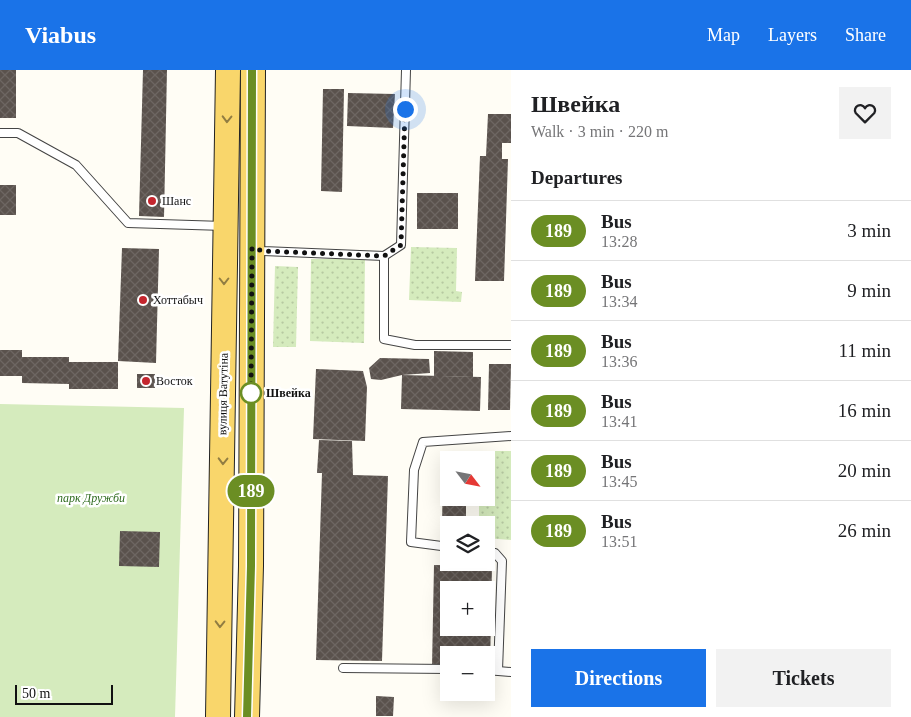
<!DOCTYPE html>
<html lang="en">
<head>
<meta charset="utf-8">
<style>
  body { margin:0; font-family:"Times New Roman",serif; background:#f2f2f2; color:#202124; height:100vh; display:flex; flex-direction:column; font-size:19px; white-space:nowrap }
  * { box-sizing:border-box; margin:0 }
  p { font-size:16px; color:#757577 }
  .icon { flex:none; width:28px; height:28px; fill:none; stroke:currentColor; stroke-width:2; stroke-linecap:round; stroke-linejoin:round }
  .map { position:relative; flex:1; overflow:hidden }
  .drawer { display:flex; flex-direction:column; background:#fff; width:400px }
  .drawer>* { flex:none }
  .badge { padding:0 10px; border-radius:16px; font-size:18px; line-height:32px }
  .needle { width:32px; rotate:122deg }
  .tools { position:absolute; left:440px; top:381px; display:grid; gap:10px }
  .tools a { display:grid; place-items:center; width:55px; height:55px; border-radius:0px; background:#fff; box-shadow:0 5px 20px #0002; font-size:25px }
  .scale { position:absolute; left:15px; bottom:12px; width:98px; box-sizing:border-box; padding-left:5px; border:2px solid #111; border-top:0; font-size:14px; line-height:18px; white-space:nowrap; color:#111; -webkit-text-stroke:4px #fff; paint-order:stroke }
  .you { position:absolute; width:25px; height:25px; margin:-12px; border:4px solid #fff; border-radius:50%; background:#1a73e8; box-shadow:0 0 0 8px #1a73e833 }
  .map>.badge { position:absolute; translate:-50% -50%; box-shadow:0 0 0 2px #fff }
  h2 { padding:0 20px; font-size:19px; line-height:45px }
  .round { display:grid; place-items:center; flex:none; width:52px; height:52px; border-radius:0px; background:#f2f2f2 }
  .overview { display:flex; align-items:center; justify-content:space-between; height:85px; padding:0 20px }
  h1 { font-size:24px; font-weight:700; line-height:38px }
  .button { display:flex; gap:10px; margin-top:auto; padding:10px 20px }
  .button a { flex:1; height:58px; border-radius:0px; background:#1a73e8; color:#fff; font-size:20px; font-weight:700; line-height:58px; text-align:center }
  .button a+a { background:#f2f2f2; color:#202124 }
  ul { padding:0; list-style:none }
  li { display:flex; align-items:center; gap:15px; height:60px; padding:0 20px; border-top:1px solid #e0e0e0 }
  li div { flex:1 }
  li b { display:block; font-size:19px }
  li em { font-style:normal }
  li .badge { min-width:55px; font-weight:700; text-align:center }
  header { display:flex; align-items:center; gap:30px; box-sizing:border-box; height:70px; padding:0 25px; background:#1a73e8; color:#fff }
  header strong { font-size:24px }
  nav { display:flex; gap:28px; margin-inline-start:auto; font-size:18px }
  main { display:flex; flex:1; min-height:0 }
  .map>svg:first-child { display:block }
  .grass { fill:url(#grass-dots) }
  .park { fill:#d5ebbd }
  .building { fill:url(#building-cross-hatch); fill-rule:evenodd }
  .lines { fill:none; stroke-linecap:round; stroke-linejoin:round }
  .service-casing { stroke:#444; stroke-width:10 }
  .primary-casing { stroke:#222; stroke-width:26 }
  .service { stroke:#fff; stroke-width:8 }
  .primary { stroke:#f9d66b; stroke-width:24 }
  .oneway { stroke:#917d42 }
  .line-casing { stroke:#fff; stroke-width:11 }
  .line { stroke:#6b8e23; stroke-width:8 }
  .walk { stroke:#111; stroke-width:5; stroke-dasharray:0 9 }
  .poi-dot { fill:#c4262e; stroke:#fff; stroke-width:2 }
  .stop-dot { fill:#fff; stroke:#6b8e23; stroke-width:2.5 }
  .labels { text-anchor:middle; stroke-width:5; stroke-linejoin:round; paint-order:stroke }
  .poi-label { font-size:12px; fill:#111; stroke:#fff; text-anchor:start }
  .stop-label { font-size:12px; font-weight:bold; fill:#111; stroke:#fff; text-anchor:start }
  .street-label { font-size:12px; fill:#111; stroke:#fff }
  .park-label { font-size:12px; font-style:italic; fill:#2f6b1f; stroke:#fff }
</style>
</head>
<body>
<header>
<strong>Viabus</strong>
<nav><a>Map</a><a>Layers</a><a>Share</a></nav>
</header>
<main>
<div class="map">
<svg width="511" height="647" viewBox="0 0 511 647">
  <defs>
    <pattern id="grass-dots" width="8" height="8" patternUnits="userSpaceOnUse" patternTransform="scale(1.25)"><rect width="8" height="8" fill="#d5ebbd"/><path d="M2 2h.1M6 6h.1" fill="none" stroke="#b6c8a1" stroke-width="1.8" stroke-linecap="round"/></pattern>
    <pattern id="building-cross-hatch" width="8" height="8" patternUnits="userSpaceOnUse" patternTransform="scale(1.25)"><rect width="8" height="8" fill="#5a524d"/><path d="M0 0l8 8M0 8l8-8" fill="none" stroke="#6d6662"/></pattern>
  </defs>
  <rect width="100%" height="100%" fill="#fffdf5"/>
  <g class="grass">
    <polygon points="411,177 457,178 456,221 462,222 461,232 409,230"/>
    <polygon points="311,189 365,189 364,273 310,271"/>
    <polygon points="275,196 298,197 296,277 273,277"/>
    <polygon points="478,381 511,381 511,470 486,468 486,455 479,455 479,428 486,428 486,390 478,390"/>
  </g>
  <polygon class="park" points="0,334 184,338 175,647 0,647"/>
  <g class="building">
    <rect x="0" y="0" width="16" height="48"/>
    <polygon points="143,0 167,0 164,147 139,146"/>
    <polygon points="323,19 344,19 342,122 321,121"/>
    <polygon points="348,23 395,24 393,58 347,56"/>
    <polygon points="488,44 511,44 511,73 502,73 502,89 508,89 504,211 475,211 480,86 486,86"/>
    <rect x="0" y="115" width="16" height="30"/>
    <rect x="417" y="123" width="41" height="36"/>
    <polygon points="122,178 159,179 156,293 118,291"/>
    <polygon points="0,280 22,280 22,287 69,287 69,292 118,292 118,319 69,319 69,314 22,313 22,306 0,306"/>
    <polygon points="434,281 473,282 473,307 434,306"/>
    <polygon points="380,288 429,289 430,303 402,305 381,310 371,309 369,298"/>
    <polygon points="489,294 511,294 510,340 488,340"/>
    <polygon points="316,299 363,301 367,317 365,371 313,369"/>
    <rect x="137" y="304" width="18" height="14"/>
    <polygon points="402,305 481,307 480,341 401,339"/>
    <polygon points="319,370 352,371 353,405 388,406 382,591 316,590 322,403 317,403"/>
    <polygon points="443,386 467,386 467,390 449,390 449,428 466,428 466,455 449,455 449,461 442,461"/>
    <polygon points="120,461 160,462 159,497 119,496"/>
    <path d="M434,495L492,496L490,599L486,598V585H449V598L432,597ZM449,520H486V558H449Z"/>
    <polygon points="376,626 394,627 393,646 376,646"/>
  </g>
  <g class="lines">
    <defs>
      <g id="service">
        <polyline points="0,63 18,63 76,95 128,153 224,156"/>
        <polyline points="254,178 263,181 384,186 401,175 406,0"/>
        <polyline points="384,186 384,269 415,275 511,275"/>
        <polyline points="449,477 411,472 414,400 423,372 511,366"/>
        <polyline points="486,482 495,483 502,491 498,600"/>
        <polyline points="343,598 449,599"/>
        <polyline points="486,600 511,602"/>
      </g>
      <g id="primary">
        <polyline points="218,647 228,0"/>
        <polyline points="247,647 251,496 253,0"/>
      </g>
    </defs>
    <use href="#service" class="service-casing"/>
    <use href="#primary" class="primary-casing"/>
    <use href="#service" class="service"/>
    <use href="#primary" class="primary"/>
  </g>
  <defs><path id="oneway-chevron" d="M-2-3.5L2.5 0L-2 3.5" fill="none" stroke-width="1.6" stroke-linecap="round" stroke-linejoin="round" transform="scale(1.25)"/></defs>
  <g class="oneway">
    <use href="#oneway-chevron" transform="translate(227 49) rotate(91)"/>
    <use href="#oneway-chevron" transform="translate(224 211) rotate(90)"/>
    <use href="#oneway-chevron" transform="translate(223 391) rotate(91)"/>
    <use href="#oneway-chevron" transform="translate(220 554) rotate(91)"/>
  </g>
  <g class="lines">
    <defs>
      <polyline id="line" points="247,647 251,496 252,0"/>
    </defs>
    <use href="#line" class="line-casing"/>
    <use href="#line" class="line"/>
    <polyline class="walk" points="251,323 252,178 263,181 384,186 401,175 405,39"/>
  </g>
  <g class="poi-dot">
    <circle cx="152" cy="131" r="5"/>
    <circle cx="143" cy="230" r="5"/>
    <circle cx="146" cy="311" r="5"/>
  </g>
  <circle class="stop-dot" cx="251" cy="323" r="10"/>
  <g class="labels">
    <g class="poi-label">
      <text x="162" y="135">Шанс</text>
      <text x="153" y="234">Хоттабыч</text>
      <text x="156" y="315">Восток</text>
    </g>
    <g class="stop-label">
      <text x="266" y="327">Швейка</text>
    </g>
    <g class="street-label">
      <text transform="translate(223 324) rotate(-89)" y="4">вулиця Ватутіна</text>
    </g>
    <g class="park-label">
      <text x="91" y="432">парк Дружби</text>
    </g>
  </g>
</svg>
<div class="tools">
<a><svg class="needle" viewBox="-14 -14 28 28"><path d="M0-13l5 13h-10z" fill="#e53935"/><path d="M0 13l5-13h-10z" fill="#757577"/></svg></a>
<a><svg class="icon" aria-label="layers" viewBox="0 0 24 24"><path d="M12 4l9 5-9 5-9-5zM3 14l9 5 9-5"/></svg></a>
<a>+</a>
<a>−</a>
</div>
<div class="scale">50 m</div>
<div class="you" style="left:405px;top:39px"></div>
<b class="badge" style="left:251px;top:421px;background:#6b8e23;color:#fff">189</b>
</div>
<section class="drawer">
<div class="overview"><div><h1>Швейка</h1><p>Walk · 3 min · 220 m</p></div><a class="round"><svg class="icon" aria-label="heart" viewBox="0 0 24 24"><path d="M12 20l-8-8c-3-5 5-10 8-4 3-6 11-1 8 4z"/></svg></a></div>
<h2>Departures</h2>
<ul>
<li><span class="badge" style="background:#6b8e23;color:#fff">189</span><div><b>Bus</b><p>13:28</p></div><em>3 min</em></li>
<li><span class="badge" style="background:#6b8e23;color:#fff">189</span><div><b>Bus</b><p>13:34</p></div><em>9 min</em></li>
<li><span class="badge" style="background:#6b8e23;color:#fff">189</span><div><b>Bus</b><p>13:36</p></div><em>11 min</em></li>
<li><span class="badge" style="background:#6b8e23;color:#fff">189</span><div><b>Bus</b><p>13:41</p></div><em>16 min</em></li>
<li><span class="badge" style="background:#6b8e23;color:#fff">189</span><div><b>Bus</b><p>13:45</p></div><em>20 min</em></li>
<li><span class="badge" style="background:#6b8e23;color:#fff">189</span><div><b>Bus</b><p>13:51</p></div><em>26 min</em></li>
</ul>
<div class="button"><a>Directions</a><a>Tickets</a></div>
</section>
</main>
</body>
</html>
